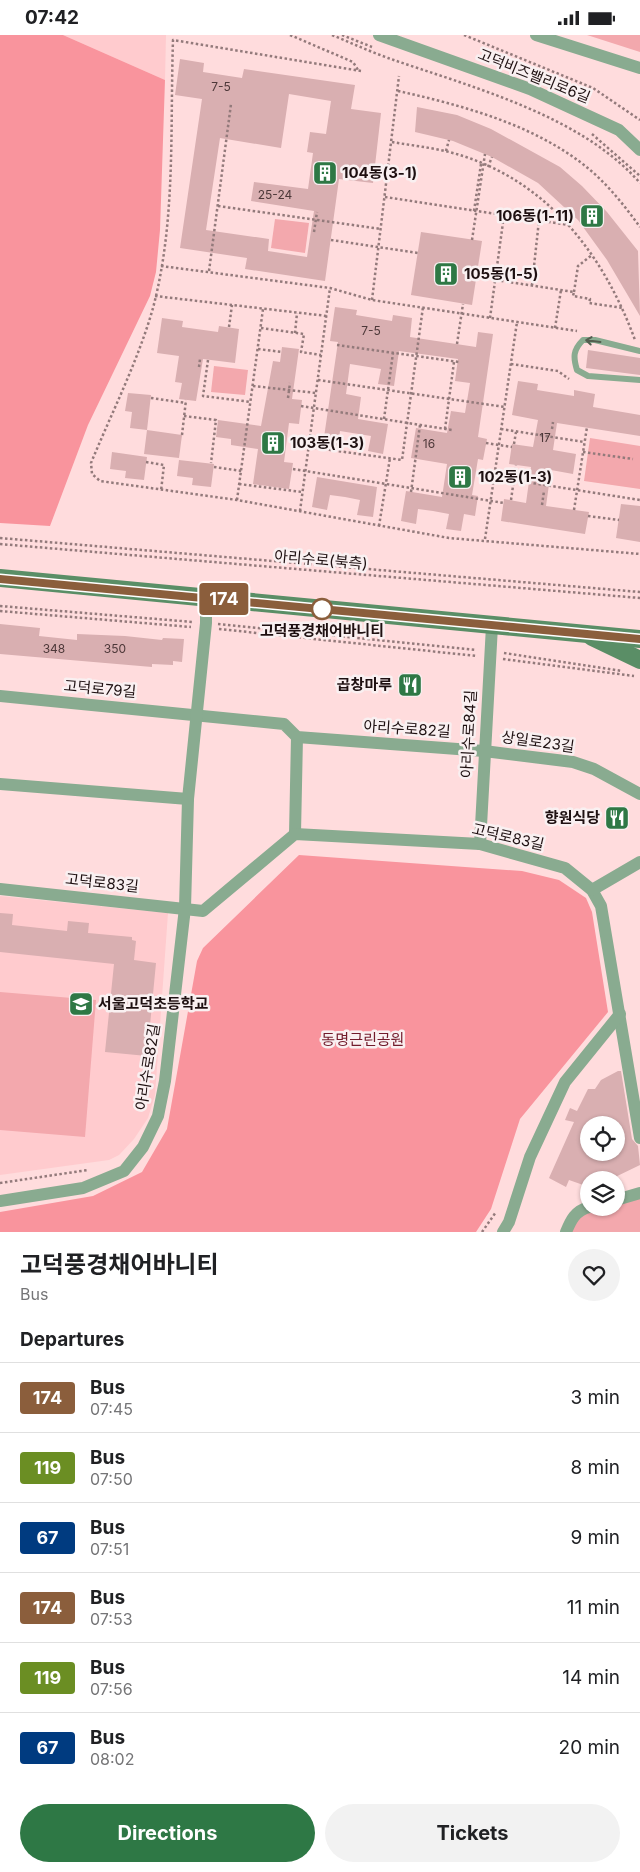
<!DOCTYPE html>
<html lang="en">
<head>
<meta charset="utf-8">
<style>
  body { margin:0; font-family:Inter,"Noto Sans KR",sans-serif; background:#f2f2f2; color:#202124; height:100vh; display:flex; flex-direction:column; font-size:19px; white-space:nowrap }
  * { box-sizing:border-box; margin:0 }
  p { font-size:16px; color:#757577 }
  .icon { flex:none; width:28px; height:28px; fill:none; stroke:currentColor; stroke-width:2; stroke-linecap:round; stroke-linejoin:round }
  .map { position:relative; height:1197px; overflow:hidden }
  .drawer { display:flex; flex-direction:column; background:#fff; flex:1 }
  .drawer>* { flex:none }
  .badge { padding:0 10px; border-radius:4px; font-size:18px; line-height:32px }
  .tools { position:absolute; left:580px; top:1081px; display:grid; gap:10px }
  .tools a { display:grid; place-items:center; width:45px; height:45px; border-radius:50%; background:#fff; box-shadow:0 1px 4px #0004; font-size:25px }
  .map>.badge { position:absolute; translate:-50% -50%; box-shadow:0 0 0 2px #fff }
  h2 { padding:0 20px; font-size:19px; line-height:45px }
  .round { display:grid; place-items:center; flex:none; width:52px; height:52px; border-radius:26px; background:#f2f2f2 }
  .summary { display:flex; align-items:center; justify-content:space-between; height:85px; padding:0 20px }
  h1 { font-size:24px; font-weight:700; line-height:38px }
  .action { display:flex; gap:10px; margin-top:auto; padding:10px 20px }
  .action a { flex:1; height:58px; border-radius:30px; background:#2e7845; color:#fff; font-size:20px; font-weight:700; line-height:58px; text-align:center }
  .action a+a { background:#f2f2f2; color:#202124 }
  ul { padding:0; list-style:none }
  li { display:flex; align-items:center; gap:15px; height:70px; padding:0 20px; border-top:1px solid #e0e0e0 }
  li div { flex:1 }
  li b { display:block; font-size:19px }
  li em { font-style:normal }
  li .badge { min-width:55px; font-weight:700; text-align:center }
  .status { display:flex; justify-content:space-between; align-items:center; height:35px; padding:0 25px; background:#fff; direction:ltr }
  .status svg { height:14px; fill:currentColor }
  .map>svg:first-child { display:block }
  .built { fill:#ffcbce }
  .green { fill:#f3a8ad }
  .forest { fill:#f9949d }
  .building { fill:#d9afb1; fill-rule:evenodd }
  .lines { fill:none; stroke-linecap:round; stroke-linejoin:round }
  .path { stroke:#937a7b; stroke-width:2.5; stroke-dasharray:2.5 2.5; stroke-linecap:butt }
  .service { stroke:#89ab90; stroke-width:6 }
  .minor { stroke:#89ab90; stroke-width:12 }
  .secondary { stroke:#5a8e66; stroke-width:18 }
  .oneway { stroke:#545e50 }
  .line-casing { stroke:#fff; stroke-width:11 }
  .line { stroke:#8b5e3c; stroke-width:8 }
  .stop-dot { fill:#fff; stroke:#8b5e3c; stroke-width:2.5 }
  .labels { text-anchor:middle; stroke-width:5; stroke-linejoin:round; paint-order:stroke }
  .number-label { font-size:12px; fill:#4d3839 }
  .street-label { font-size:15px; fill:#1e1011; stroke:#f9f0f1 }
  .poi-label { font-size:15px; font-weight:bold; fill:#1e1011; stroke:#f9f0f1; text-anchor:start }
  .stop-label { font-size:15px; font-weight:bold; fill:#1e1011; stroke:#f9f0f1 }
  .park-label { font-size:15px; fill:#721a2b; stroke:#f9f0f1 }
</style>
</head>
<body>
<div class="status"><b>07:42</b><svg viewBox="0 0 49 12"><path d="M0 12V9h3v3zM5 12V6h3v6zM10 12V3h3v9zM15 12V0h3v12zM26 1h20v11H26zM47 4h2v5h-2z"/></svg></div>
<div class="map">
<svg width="640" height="1197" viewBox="0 0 640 1197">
  <rect width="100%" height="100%" fill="#ffdcdd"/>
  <g class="built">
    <polygon points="63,0 166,0 165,45"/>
    <polygon points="0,861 168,878 155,1060 148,1083 134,1104 119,1120 109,1125 0,1140"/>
  </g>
  <g class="green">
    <polygon points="587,0 640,0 640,17"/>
    <polygon points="275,184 309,188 305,218 271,213"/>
    <polygon points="214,331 248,335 245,360 211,357"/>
    <polygon points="590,403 640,411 640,454 584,446"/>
    <polygon points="0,957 96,965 85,1102 0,1095"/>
    <path d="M640,1160V1197H569C586,1172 586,1173 616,1172V1167Z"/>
  </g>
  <g class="forest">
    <polygon points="0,0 63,0 165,45 160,195 156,237 150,261 88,390 50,491 0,488"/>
    <polygon points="299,820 522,836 559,845 586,863 592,877 608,977 520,1084 491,1174 476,1197 0,1197 0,1177 93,1161 142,1137 167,1094 197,926 203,913"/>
  </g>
  <g class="building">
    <path d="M180,24L204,28L203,37L242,43L244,34L355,50L351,74L381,78L373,148L339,144L325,246L245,234L247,223L180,213L202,64L175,60ZM289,59L331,66L326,99L310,97L307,117L313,118L308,154L254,147L251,166L314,176L307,222L268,216L269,204L206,195L220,103L281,113Z"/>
    <polygon points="417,72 457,80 491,94 560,132 582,151 607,177 638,216 640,281 607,225 578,185 538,148 492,122 453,106 415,97"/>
    <polygon points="421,197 482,206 472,270 411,260"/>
    <polygon points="335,272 357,275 356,280 392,286 393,280 412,283 410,302 476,312 478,297 493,299 478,402 487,404 483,425 478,424 472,460 478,461 475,481 464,479 461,496 446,494 449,479 433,476 418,474 416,489 401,486 406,456 442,462 447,429 411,423 416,393 447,398 451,376 465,378 470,348 455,346 458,324 399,316 394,351 378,349 381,334 350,329 346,359 361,362 358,384 388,389 383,419 368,416 371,401 340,396 338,411 323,409 338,307 330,306"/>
    <polygon points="162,283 183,286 182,292 218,297 219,291 239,294 235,328 203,324 196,366 179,364 182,348 175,347 179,321 157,318"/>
    <polygon points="282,312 299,314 292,364 302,365 299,389 289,388 284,427 293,428 289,454 253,449 258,414 231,410 231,404 216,402 218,385 261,391 273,326 280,327"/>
    <polygon points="588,315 640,323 640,340 586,333"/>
    <polygon points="518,346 538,349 537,355 574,361 574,355 595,359 593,372 640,380 640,401 557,388 553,415 576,419 573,439 551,435 546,471 589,477 585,499 501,486 504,464 526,468 531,432 509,429 512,409 533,412 538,385 512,380"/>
    <polygon points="128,358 151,360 147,395 130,393 132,377 125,376"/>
    <polygon points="147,395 182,400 179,423 144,419"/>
    <polygon points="112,417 147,422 144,445 125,443 126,436 110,434"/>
    <polygon points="179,425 214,429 211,452 192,450 193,443 177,441"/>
    <polygon points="317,442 377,452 373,482 357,480 360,465 345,462 330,460 327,475 312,472"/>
    <polygon points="621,469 640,471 640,507 616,503"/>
    <polygon points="0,589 40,593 39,601 77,605 77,599 125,601 162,605 163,603 184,604 182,627 173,626 173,630 152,629 152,632 0,619"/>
    <polygon points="0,878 13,879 12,890 67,896 68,886 89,888 88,898 132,902 132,905 136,906 134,925 156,928 147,1021 105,1017 114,929 0,917"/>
    <path d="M618,1036H621L632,1104L638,1111L640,1130L609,1145H589V1152L569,1145L566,1152L549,1143L574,1087L565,1085L570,1073L577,1076L588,1054H595L601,1045ZM589,1090H616V1118H589Z"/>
  </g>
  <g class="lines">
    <g class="path">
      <polyline points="290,0 353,27 358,35"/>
      <path d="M332,0C351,8 369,16 388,23C471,52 581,80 640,148"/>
      <polyline points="342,0 372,12"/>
      <polyline points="464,0 593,53 640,85"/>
      <path d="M361,36L173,5C170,94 176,186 153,273C138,326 112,377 91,428L92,439L100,446L237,465L449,503L640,519"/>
      <path d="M398,56C461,70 532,89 584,130C606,147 624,170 640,192"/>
      <polyline points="592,99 640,141"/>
      <path d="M392,107C409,110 427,112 445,116C542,139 602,215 635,305"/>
      <polyline points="446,116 449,105"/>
      <polyline points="488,132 492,122"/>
      <polyline points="385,162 569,190"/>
      <polyline points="218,171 381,194"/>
      <polyline points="474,176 481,129"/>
      <polyline points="314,197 317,177"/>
      <polyline points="331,205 418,218"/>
      <polyline points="472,205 485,119"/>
      <polyline points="161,231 330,253 372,265 577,296"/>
      <polyline points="209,236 231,69"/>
      <polyline points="496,245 574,257 573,261 590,264 589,268 623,273"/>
      <polyline points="532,250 539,185"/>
      <polyline points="574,257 578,231 592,220"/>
      <polyline points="155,261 327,281"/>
      <polyline points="372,265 399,41"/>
      <polyline points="490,283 504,180"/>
      <polyline points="229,292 232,270"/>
      <polyline points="261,293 304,299 301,317 321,320"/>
      <polyline points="555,293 561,255"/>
      <polyline points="295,298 297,278"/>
      <polyline points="457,309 463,269"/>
      <polyline points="337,310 459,327"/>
      <polyline points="258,314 282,317"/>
      <polyline points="208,325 203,361 251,367"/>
      <polyline points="511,329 558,336 569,344"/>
      <polyline points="199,332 200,324"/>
      <polyline points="318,345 505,372"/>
      <polyline points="253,351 316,358"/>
      <polyline points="151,363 186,368"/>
      <polyline points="288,363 290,348"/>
      <polyline points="301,371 452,395"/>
      <polyline points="184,381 216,385 211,428"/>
      <polyline points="384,384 393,318"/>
      <polyline points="445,394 454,327"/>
      <polyline points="501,394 584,407"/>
      <polyline points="552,394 553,387"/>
      <polyline points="182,400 186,365"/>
      <polyline points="486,408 512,412"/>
      <polyline points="514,409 516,397"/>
      <polyline points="309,412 402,425 423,272"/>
      <polyline points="583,417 633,424"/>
      <polyline points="146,427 164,430 161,456"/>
      <polyline points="214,432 242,436"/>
      <polyline points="293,434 504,468"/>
      <polyline points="494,442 640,465"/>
      <polyline points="239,449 302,457"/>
      <polyline points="411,457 420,390"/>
      <polyline points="237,465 263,274"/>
      <polyline points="511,465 516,430"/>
      <polyline points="542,470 544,456"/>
      <polyline points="574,475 587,392"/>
      <polyline points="300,476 330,253"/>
      <polyline points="588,481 619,485"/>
      <polyline points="379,491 390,423"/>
      <polyline points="0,503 640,557"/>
      <polyline points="485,504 517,287"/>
      <polyline points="0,509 640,563"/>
      <polyline points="0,571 193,587"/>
      <polyline points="0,576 191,592"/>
      <polyline points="218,589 476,615"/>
      <polyline points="219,594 477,621"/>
      <polyline points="504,618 622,636"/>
      <polyline points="503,624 634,641"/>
      <polyline points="0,1148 88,1135"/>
      <polyline points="482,1197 496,1177"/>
    </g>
    <path class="service" d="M640,316L595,305H583C573,315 573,322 577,335L588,341L640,345"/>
    <g class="minor">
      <polyline points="379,0 530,54 619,95 640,115"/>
      <polyline points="536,0 640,33"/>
      <polyline points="0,661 284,689 297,702 484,716 573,727 594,734 640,759"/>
      <polyline points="0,749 188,764"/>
      <polyline points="295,799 297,702"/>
      <polyline points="480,809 492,591"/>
      <polyline points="0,854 203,876 295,799 480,809 565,833 592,855 601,871 640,1103"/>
      <polyline points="592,855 640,827"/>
      <polyline points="616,1165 640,1158"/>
      <polyline points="0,1166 83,1153 124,1136 143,1112 158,1081 165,1046 185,873 188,764 206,588 206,562"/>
      <polyline points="503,1197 509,1187 530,1122 565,1047 620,979"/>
      <path d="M566,1197C571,1185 575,1176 589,1172"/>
    </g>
    <g class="secondary">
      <polyline points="0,543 640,604"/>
      <polyline points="592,602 640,625"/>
    </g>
  </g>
  <defs><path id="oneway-shaft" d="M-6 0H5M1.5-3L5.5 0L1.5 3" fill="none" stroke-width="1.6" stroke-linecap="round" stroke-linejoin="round" transform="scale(1.25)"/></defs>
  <use class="oneway" href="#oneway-shaft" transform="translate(593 306) rotate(-173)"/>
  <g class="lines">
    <defs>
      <polyline id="line" points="0,544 640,604"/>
    </defs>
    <use href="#line" class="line-casing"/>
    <use href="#line" class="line"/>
  </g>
  <defs>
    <symbol id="building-square" viewBox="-11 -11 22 22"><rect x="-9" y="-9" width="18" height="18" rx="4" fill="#2e7845" stroke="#f9f0f1"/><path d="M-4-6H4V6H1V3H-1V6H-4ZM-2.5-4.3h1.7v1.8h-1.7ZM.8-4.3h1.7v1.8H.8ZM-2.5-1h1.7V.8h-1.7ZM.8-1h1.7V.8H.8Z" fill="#fff"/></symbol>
    <symbol id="restaurant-square" viewBox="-11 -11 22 22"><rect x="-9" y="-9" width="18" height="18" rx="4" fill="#2e7845" stroke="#f9f0f1"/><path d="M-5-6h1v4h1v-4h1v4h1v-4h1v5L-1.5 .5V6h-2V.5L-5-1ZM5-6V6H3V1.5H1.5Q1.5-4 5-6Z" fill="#fff"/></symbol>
    <symbol id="school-square" viewBox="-11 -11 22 22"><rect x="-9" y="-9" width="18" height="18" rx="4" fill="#2e7845" stroke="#f9f0f1"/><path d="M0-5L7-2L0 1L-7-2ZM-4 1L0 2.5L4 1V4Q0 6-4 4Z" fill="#fff"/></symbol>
  </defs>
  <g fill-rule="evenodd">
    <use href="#building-square" x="311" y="124" width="28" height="28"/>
    <use href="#building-square" x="578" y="167" width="28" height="28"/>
    <use href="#building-square" x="432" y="225" width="28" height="28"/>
    <use href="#building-square" x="259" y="394" width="28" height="28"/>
    <use href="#building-square" x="446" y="428" width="28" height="28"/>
    <use href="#restaurant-square" x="396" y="636" width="28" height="28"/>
    <use href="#restaurant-square" x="603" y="769" width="28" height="28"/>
    <use href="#school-square" x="67" y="955" width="28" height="28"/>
  </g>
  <circle class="stop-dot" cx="322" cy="574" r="10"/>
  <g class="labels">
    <g class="number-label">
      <text x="221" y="56">7-5</text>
      <text x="275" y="164">25-24</text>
      <text x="371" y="300">7-5</text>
      <text x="545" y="407">17</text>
      <text x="429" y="413">16</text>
      <text x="54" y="618">348</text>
      <text x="115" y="618">350</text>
    </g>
    <g class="street-label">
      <text transform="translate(534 41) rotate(22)" y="5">고덕비즈밸리로6길</text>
      <text transform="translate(321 525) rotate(5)" y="5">아리수로(북측)</text>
      <text transform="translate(100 654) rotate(5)" y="5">고덕로79길</text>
      <text transform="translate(407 694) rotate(4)" y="5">아리수로82길</text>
      <text transform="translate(469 699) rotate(-87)" y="5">아리수로84길</text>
      <text transform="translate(538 707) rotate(8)" y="5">상일로23길</text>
      <text transform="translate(508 802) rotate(13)" y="5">고덕로83길</text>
      <text transform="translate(102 848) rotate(6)" y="5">고덕로83길</text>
      <text transform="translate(148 1032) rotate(-81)" y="5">아리수로82길</text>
    </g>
    <g class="poi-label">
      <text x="342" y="143">104동(3-1)</text>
      <text x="574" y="186" text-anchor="end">106동(1-11)</text>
      <text x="464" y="244">105동(1-5)</text>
      <text x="290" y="413">103동(1-3)</text>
      <text x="478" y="447">102동(1-3)</text>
      <text x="392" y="655" text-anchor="end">곱창마루</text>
      <text x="600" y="788" text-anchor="end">향원식당</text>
      <text x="98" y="974">서울고덕초등학교</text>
    </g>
    <g class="stop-label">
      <text x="322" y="601">고덕풍경채어바니티</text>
    </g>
    <g class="park-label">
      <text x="363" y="1010">동명근린공원</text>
    </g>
  </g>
</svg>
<div class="tools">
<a><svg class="icon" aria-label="locate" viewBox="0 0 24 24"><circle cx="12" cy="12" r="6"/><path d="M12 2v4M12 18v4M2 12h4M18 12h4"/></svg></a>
<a><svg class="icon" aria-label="layers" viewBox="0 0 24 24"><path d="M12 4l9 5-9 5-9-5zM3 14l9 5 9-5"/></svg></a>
</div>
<b class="badge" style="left:224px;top:564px;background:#8b5e3c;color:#fff">174</b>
</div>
<section class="drawer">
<div class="summary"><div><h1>고덕풍경채어바니티</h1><p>Bus</p></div><a class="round"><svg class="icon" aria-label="heart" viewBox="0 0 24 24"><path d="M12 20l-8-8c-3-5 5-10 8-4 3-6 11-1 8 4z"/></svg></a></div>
<h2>Departures</h2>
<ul>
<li><span class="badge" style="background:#8b5e3c;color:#fff">174</span><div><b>Bus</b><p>07:45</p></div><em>3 min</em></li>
<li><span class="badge" style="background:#6b8e23;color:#fff">119</span><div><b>Bus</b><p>07:50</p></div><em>8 min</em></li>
<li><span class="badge" style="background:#003b80;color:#fff">67</span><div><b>Bus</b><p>07:51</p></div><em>9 min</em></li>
<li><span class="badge" style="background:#8b5e3c;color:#fff">174</span><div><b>Bus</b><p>07:53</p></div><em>11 min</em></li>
<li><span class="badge" style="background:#6b8e23;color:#fff">119</span><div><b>Bus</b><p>07:56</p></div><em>14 min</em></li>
<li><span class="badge" style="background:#003b80;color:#fff">67</span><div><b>Bus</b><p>08:02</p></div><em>20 min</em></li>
</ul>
<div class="action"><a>Directions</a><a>Tickets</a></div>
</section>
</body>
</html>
